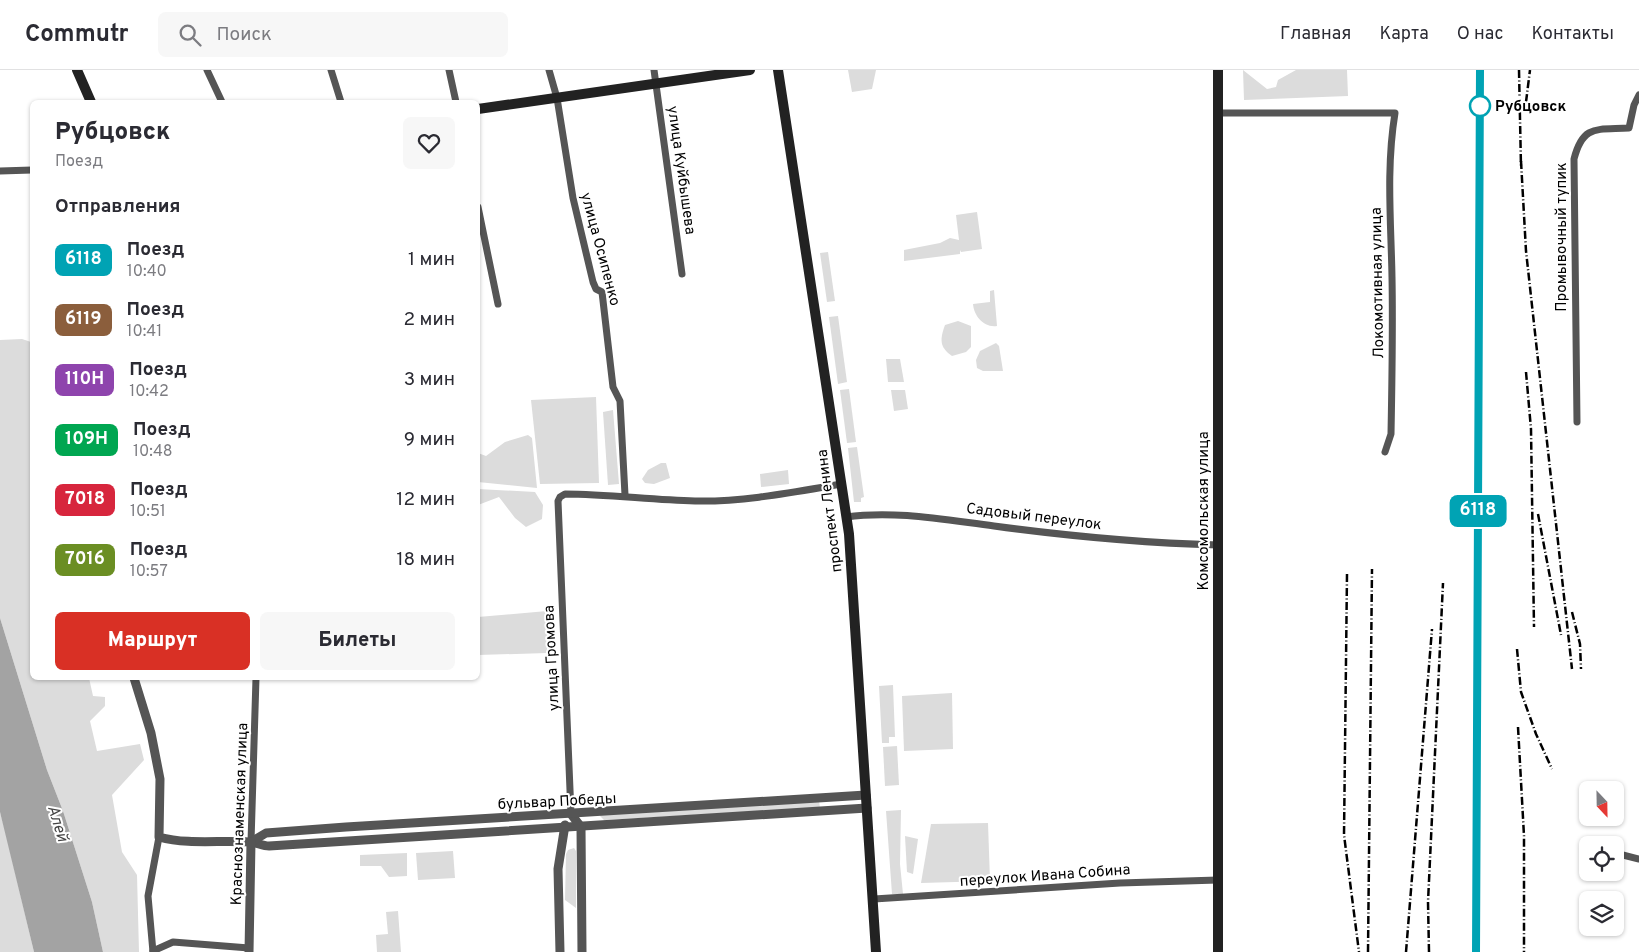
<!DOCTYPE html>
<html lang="ru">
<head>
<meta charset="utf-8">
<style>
  body { margin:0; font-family:Overpass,sans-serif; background:#f7f7f7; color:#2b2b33; height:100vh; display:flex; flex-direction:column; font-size:19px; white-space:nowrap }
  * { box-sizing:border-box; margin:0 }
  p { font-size:16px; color:#7c7c81 }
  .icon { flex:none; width:28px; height:28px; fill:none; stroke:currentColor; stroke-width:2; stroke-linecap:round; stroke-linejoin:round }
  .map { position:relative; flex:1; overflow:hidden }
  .sheet { position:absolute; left:30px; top:30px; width:450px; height:580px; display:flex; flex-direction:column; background:#fff; border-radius:8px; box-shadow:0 1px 4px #0004 }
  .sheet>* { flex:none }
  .badge { padding:0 10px; border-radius:8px; font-size:18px; line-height:32px }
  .needle { width:32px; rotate:158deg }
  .fabs { position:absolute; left:1579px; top:711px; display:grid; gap:10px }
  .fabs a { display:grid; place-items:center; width:45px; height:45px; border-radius:8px; background:#fff; box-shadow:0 1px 4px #0004; font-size:25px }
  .map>.badge { position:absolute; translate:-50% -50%; box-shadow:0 0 0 2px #fff }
  h2 { padding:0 25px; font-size:19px; line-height:45px }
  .round { display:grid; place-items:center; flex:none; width:52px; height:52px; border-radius:8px; background:#f7f7f7 }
  .overview { display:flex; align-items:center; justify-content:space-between; height:85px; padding:0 25px }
  h1 { font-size:24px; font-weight:800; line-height:38px }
  .button { display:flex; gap:10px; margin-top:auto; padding:10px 25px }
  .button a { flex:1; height:58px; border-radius:8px; background:#d93025; color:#fff; font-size:20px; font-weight:800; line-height:58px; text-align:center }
  .button a+a { background:#f7f7f7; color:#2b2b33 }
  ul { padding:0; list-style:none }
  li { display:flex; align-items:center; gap:15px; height:60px; padding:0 25px }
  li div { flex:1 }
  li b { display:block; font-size:19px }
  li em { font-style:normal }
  li .badge { min-width:55px; font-weight:700; text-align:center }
  header { display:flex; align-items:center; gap:30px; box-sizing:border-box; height:70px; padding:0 25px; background:#fff; border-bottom:1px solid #e1e1e2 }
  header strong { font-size:24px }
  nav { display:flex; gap:28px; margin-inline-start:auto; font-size:18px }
  .search { width:350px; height:45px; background:#f7f7f7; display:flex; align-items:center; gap:12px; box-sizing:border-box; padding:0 18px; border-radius:8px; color:#7c7c81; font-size:19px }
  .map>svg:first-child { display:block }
  .green { fill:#dcdcdc }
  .water { fill:#a3a3a3 }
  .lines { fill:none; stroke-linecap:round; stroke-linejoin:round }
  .minor { stroke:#555; stroke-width:7 }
  .tertiary { stroke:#555; stroke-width:9 }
  .secondary { stroke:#222; stroke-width:10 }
  .rail { stroke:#000; stroke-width:2.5; stroke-dasharray:8 2.5 1 2.5; stroke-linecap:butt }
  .line-casing { stroke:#fff; stroke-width:11 }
  .line { stroke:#00a3b4; stroke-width:8 }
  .stop-dot { fill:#fff; stroke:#00a3b4; stroke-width:2.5 }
  .labels { text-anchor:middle; stroke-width:4; stroke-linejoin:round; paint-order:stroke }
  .stop-label { font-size:15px; font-weight:bold; fill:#000; stroke:#fff; text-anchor:start }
  .street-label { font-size:15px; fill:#000; stroke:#fff }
  .water-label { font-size:16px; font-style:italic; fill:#444; stroke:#fff }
</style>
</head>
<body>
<header>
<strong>Commutr</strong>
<div class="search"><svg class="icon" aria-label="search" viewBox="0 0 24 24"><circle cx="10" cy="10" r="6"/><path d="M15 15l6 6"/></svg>Поиск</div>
<nav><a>Главная</a><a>Карта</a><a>О нас</a><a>Контакты</a></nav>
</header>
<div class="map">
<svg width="1639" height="882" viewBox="0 0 1639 882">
  <rect width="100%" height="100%" fill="#fff"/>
  <g class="green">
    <polygon points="848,0 876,0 872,19 852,22"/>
    <polygon points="1243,0 1267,19 1276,17 1278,10 1296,0 1347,0 1348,26 1244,30"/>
    <polygon points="977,142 982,179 961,182 960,180 960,184 904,191 904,180 940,173 950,168 959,170 956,145"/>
    <polygon points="828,182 835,231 827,232 820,183"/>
    <path d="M994,220L997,256C984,258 974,246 973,234L990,232V221Z"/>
    <polygon points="838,246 847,312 838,314 829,247"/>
    <path d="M958,251L971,256V277L966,282L952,286C939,277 940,269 945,255Z"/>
    <polygon points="22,269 31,272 32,276 32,608 89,608 93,626 105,627 105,636 90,651 97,681 140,674 144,690 112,725 122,782 137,805 139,882 103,882 92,832 63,741 47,700 0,548 0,270"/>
    <polygon points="996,273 999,276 1003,301 983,301 977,298 976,290 980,281"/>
    <polygon points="886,289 900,289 904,312 888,312"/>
    <polygon points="849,319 856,372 847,373 840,320"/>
    <polygon points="891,320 905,320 908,339 894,341"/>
    <polygon points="596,327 599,413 540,414 531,330"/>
    <polygon points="613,340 619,414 608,415 603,342"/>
    <polygon points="528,365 532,368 537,418 478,412 478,383 486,386 505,372"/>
    <polygon points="857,377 864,427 861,428 861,432 854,432 848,378"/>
    <polygon points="661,393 666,393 670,408 654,414 645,413 642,409 648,400"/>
    <polygon points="788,400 789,414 761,417 760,404"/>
    <polygon points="478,419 535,422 543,435 542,449 526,457 515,448 499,427 478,435"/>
    <polygon points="547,541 547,583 478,585 478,547"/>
    <polygon points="893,615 895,667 889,667 889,673 882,673 879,616"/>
    <polygon points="952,623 953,679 904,681 902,626"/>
    <polygon points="897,676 899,715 885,716 883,677"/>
    <polygon points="819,731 820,738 604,750 600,746 601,744"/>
    <polygon points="901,740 900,794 903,824 892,824 886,741"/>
    <polygon points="0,742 5,760 34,882 0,882"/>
    <polygon points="988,753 990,811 921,813 931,754"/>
    <polygon points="905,766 918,769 913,804 907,802"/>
    <polygon points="574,778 576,781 576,838 565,830 566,784 568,780"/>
    <polygon points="453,781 455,808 418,810 416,783"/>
    <polygon points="407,783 407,806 389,807 381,796 360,796 360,785"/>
    <polygon points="398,841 401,882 377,882 376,865 388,864 386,842"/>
  </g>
  <polygon class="water" points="0,548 47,700 63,741 92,832 103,882 34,882 0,742"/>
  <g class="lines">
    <g class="minor">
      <polyline points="207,0 222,32"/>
      <polyline points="331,0 341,32"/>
      <polyline points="449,0 456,32"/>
      <polyline points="549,0 557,28 573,128 593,212 596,219 602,222 613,317 620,331 625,425"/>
      <polyline points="654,0 682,204"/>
      <path d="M1218,43H1395C1386,98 1391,152 1392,207C1393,259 1392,312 1391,364L1385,382"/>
      <polyline points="0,101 32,100"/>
      <polyline points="478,137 498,234"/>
      <path d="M1577,352L1574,89C1583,54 1597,60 1629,58L1634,35L1639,25"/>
      <path d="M846,447C895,440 946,450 994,456C1068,466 1143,473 1218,475"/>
      <path d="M571,744L558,431L560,427L565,424C608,424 651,430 695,431C744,432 794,422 842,414"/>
      <polyline points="251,772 256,608"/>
      <polyline points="1596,774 1597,775"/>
      <polyline points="1615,783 1639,789"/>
      <polyline points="874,829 1120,813 1218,810"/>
      <polyline points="153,881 173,872 249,878"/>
      <polyline points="153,882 148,826 159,767"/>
    </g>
    <g class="tertiary">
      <path d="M134,608L151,663L160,709L159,767C189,775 219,770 249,772C256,772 262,776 269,776L867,738"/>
      <polyline points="571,744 581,757 582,882"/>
      <polyline points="251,772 266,763 346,757 866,725"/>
      <polyline points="249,882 251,772"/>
      <polyline points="560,882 558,799 565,755"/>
    </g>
    <g class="secondary">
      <polyline points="77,0 91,32"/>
      <polyline points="778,0 849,464 876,882"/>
      <polyline points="478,39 750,0"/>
      <polyline points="1218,882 1218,0"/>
    </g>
    <g class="rail">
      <polyline points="1519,0 1521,97"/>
      <polyline points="1526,32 1530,0"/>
      <polyline points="1521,91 1526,181 1572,599"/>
      <polyline points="1526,302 1531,359 1534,557"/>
      <polyline points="1538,444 1561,565"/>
      <polyline points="1347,504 1344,765 1359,882"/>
      <polyline points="1572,542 1580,574 1581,599"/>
      <polyline points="1517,579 1521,622 1536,664 1552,699"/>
      <polyline points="1518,657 1524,766 1524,882"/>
      <polyline points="1368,882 1372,499"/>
      <polyline points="1406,882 1432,559"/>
      <polyline points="1429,882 1428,832 1443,513"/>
      <polyline points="1476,882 1480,0"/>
    </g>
  </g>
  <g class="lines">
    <defs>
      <polyline id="line" points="1476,882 1480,0"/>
    </defs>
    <use href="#line" class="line-casing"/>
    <use href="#line" class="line"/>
  </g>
  <circle class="stop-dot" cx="1480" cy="36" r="10"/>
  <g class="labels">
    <g class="stop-label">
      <text x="1495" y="41">Рубцовск</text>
    </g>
    <g class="street-label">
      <text transform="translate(682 100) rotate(82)" y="5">улица Куйбышева</text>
      <text transform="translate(1561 167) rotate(-90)" y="5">Промывочный тупик</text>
      <text transform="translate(601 179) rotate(75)" y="5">улица Осипенко</text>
      <text transform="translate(1377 213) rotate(-91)" y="5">Локомотивная улица</text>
      <text transform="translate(829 441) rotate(-97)" y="5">проспект Ленина</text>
      <text transform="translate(1203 441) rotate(-90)" y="5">Комсомольская улица</text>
      <text transform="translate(1034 446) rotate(7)" y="5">Садовый переулок</text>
      <text transform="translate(551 588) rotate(-93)" y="5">улица Громова</text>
      <text transform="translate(557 731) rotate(-3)" y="5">бульвар Победы</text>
      <text transform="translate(239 744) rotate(-88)" y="5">Краснознаменская улица</text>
      <text transform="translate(1045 805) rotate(-4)" y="5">переулок Ивана Собина</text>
    </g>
    <g class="water-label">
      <text transform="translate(59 753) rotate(73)" y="6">Алей</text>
    </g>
  </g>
</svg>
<div class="fabs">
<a><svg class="needle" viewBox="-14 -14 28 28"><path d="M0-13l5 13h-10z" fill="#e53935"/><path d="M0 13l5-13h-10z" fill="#7c7c81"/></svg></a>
<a><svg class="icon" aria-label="locate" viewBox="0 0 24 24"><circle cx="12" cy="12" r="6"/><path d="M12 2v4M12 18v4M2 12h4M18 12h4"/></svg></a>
<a><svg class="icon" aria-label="layers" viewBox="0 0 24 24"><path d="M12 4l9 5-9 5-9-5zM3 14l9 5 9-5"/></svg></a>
</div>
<b class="badge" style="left:1478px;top:441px;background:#00a3b4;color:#fff">6118</b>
<section class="sheet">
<div class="overview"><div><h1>Рубцовск</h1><p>Поезд</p></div><a class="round"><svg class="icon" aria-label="heart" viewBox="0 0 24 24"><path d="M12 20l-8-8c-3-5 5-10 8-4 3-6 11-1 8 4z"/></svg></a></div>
<h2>Отправления</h2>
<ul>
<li><span class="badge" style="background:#00a3b4;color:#fff">6118</span><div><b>Поезд</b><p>10:40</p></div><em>1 мин</em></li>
<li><span class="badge" style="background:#8b5e3c;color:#fff">6119</span><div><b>Поезд</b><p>10:41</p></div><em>2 мин</em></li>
<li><span class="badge" style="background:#8e44ad;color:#fff">110Н</span><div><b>Поезд</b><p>10:42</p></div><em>3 мин</em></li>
<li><span class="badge" style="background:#00a651;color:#fff">109Н</span><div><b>Поезд</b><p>10:48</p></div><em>9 мин</em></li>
<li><span class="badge" style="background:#d7263d;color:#fff">7018</span><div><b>Поезд</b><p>10:51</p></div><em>12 мин</em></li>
<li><span class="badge" style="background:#6b8e23;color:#fff">7016</span><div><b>Поезд</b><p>10:57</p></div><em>18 мин</em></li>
</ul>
<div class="button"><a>Маршрут</a><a>Билеты</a></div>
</section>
</div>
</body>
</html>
